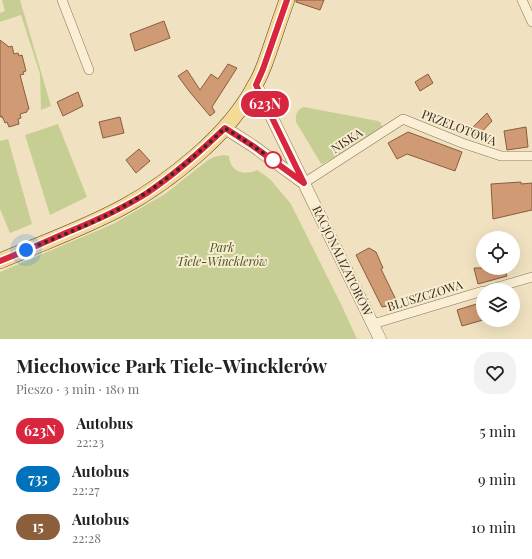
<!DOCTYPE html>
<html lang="pl">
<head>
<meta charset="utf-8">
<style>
  body { margin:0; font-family:"Playfair Display",serif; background:#f2f2f2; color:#222; height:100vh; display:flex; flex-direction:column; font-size:15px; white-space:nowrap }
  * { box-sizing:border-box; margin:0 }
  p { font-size:13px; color:#767676 }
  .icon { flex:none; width:22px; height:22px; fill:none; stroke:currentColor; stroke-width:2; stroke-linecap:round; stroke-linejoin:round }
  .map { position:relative; height:339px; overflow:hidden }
  .drawer { display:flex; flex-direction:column; background:#fff; flex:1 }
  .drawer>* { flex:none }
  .badge { padding:0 8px; border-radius:13px; font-size:14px; line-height:26px }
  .fabs { position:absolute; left:476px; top:231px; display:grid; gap:8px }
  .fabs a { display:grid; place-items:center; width:44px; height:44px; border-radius:50%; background:#fff; box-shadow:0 4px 16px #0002; font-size:20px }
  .you { position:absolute; width:20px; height:20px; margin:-10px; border:3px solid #fff; border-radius:50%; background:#1a73e8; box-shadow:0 0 0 6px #1a73e833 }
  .map>.badge { position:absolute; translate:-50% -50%; box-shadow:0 0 0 2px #fff }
  .round { display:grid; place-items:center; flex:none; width:42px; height:42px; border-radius:16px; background:#f2f2f2 }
  .headline { display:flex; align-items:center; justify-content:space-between; height:68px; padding:0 16px }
  h1 { font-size:19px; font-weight:700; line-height:30px }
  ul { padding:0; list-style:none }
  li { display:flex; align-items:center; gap:12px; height:48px; padding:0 16px }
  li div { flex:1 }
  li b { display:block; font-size:15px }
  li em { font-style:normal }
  li .badge { min-width:44px; font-weight:700; text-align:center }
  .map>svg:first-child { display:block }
  .green { fill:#c7ce94 }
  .building { fill:#d09b74; stroke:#8a5c3c }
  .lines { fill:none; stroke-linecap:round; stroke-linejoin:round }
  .minor-casing { stroke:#8a7357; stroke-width:10 }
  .tertiary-casing { stroke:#8a7357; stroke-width:13 }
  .primary-casing { stroke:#57402c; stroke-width:16 }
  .minor { stroke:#faefd4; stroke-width:9 }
  .tertiary { stroke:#faefd4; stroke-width:12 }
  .primary { stroke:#f5d996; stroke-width:15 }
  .line-casing { stroke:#fff; stroke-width:9 }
  .line { stroke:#d7263d; stroke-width:6 }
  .walk { stroke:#392a1c; stroke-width:4; stroke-dasharray:0 7.2 }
  .stop-dot { fill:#fff; stroke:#d7263d; stroke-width:2 }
  .labels { text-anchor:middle; stroke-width:4; stroke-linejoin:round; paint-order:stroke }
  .street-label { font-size:12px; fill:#392a1c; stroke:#f7ecd0 }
  .park-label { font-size:12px; font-style:italic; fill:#495622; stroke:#f7ecd0 }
</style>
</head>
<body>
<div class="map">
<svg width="532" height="339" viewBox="0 0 532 339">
  <rect width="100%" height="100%" fill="#f0e2c0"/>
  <g class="green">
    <polygon points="2,0 20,0 51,106 41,110 40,74 21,15 0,22 0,13 5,11"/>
    <path d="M304,107L378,121L381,123L382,127L380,129L340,154L322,164L320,162L296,122C295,115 297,109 304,107Z"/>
    <polygon points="58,124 87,197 50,215 25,135"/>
    <polygon points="8,139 32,224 10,233 0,209 0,141"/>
    <path d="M223,155L229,156C230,172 244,176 257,170L270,179L291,204L341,304L357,339H0V272L113,224L165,194L208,160L214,157Z"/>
  </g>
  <g class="building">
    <polygon points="296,0 324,0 320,10 296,2"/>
    <polygon points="164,21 170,38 135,51 130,34"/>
    <polygon points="0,40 9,47 12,46 14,54 18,53 19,56 22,55 26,71 23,72 24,74 20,75 29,109 27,110 27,112 20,114 21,118 18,119 19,124 9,127 7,122 5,123 3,118 2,118 2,116 0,117"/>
    <polygon points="228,64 237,68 212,107 215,112 210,116 189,91 178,76 187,70 200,90 211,74 218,79"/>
    <polygon points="428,74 433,83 420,91 415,82"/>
    <polygon points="78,92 83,106 63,116 57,102"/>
    <polygon points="487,113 492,121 477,137 469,134 472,128"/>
    <polygon points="120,117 124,133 103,138 99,122"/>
    <polygon points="526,127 528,147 507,150 504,131"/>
    <polygon points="408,132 462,152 455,171 407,154 397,159 388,143"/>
    <polygon points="139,149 150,161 136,173 126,160"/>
    <polygon points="521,182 521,184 532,183 532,210 493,219 491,184"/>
    <polygon points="369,248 376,252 383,268 381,269 398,304 382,307 356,255"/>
    <polygon points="474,268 504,268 507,276 478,284"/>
    <polygon points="483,302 483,320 462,326 457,310"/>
  </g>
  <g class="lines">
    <defs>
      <g id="minor">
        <polyline points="62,0 89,70"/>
        <polyline points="522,0 532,22"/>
        <polyline points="304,183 403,119 462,143 501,156 532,156"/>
        <polyline points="488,290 532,277"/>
        <polyline points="373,324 483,291"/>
      </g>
      <g id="tertiary">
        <polyline points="256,85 380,339"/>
        <polyline points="225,128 253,146 301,181"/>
      </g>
      <path id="primary" d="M0,261C42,243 85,228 125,206C151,192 175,174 197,155C220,135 241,112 255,85C262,74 266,61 270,49C276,32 281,16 287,0"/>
    </defs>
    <use href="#minor" class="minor-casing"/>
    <use href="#tertiary" class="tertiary-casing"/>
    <use href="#primary" class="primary-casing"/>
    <use href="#minor" class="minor"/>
    <use href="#tertiary" class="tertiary"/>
    <use href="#primary" class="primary"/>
  </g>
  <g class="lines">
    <defs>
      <path id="line" d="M0,261C23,252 45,242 68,232C95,221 122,209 147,193C175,174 200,152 225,128L253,146L304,183L256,85L263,69L287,0"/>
    </defs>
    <use href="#line" class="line-casing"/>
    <use href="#line" class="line"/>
    <path class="walk" d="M26,250C60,236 95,223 126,205C163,184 194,158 225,128L253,146L279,164L273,160"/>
  </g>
  <circle class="stop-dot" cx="273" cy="160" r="8"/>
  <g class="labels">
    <g class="street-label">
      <text transform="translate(459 128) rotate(21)" y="4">PRZELOTOWA</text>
      <text transform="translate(347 141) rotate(-33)" y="4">NISKA</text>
      <text transform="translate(342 261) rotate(64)" y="4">RACJONALIZATORÓW</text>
      <text transform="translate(425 296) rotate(-17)" y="4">BLUSZCZOWA</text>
    </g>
    <g class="park-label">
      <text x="222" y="252">Park<tspan x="222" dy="14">Tiele-Wincklerów</tspan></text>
    </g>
  </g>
</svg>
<div class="fabs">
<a><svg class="icon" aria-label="locate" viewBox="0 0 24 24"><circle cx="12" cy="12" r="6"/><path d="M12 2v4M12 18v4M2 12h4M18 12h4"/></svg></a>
<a><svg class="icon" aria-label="layers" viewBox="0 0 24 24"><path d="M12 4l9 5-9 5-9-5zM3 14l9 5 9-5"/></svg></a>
</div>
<div class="you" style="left:26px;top:250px"></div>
<b class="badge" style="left:265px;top:104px;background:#d7263d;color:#fff">623N</b>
</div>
<section class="drawer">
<div class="headline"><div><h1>Miechowice Park Tiele-Wincklerów</h1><p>Pieszo · 3 min · 180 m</p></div><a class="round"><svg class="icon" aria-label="heart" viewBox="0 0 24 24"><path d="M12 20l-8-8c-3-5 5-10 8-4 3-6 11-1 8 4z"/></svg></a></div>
<ul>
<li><span class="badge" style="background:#d7263d;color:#fff">623N</span><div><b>Autobus</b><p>22:23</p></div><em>5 min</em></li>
<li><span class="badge" style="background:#0072bc;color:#fff">735</span><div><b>Autobus</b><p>22:27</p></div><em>9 min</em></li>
<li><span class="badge" style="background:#8b5e3c;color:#fff">15</span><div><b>Autobus</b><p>22:28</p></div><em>10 min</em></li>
</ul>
</section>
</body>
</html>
